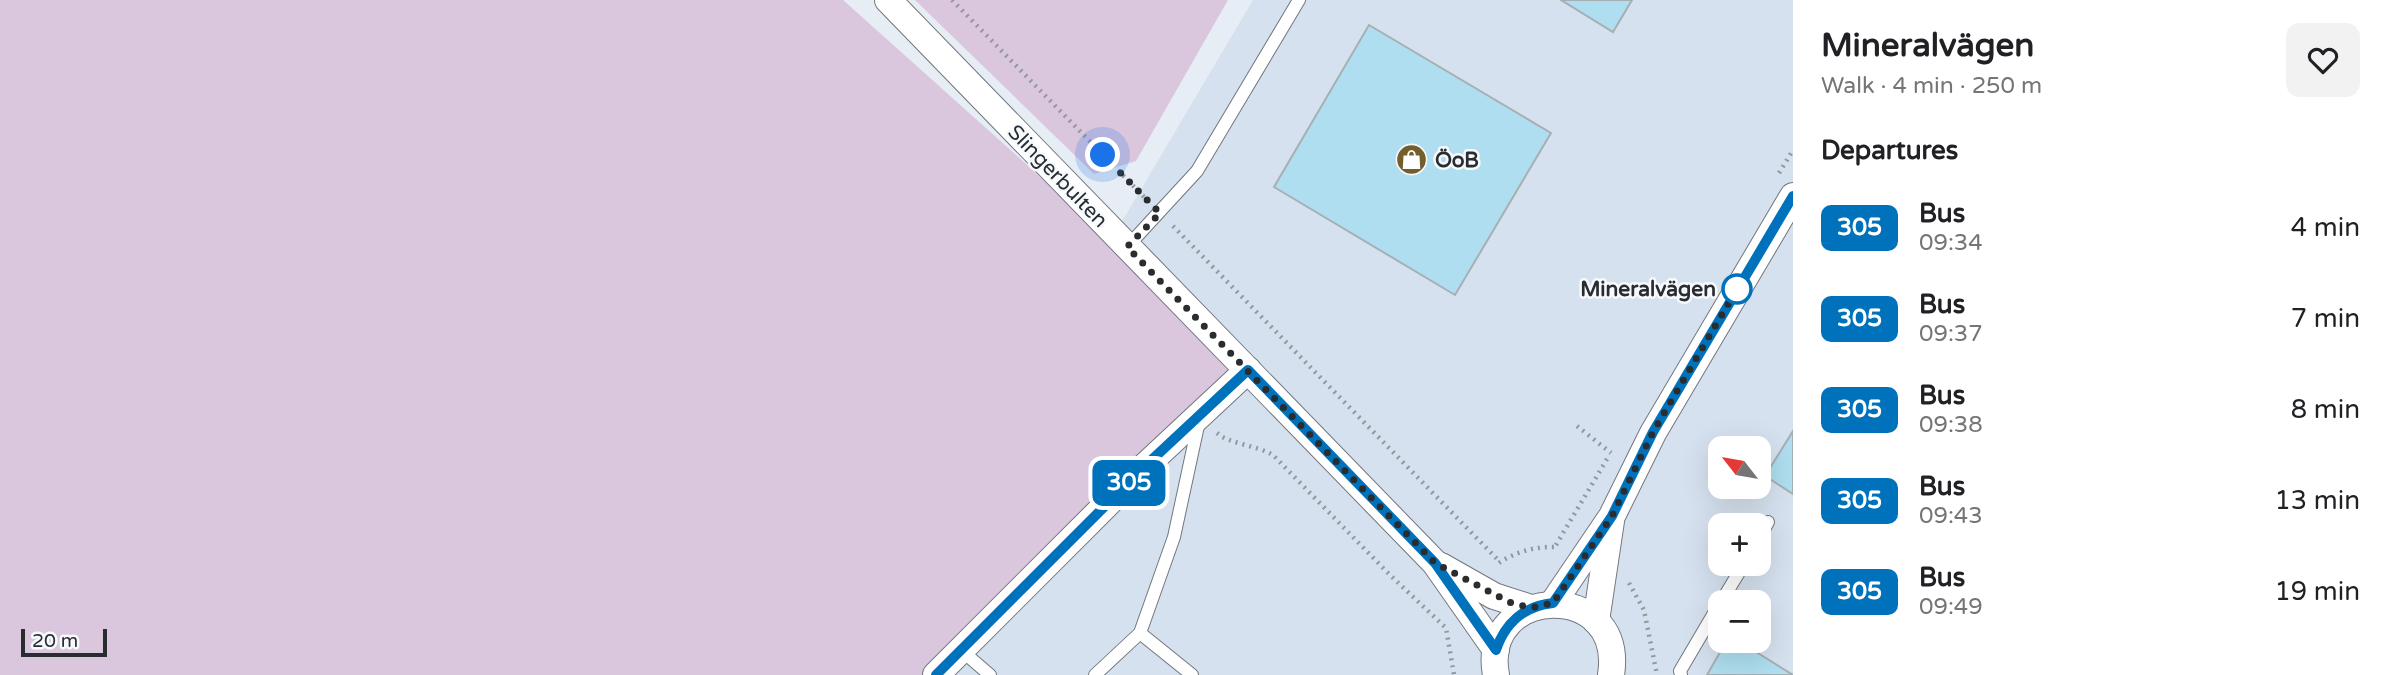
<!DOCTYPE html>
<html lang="en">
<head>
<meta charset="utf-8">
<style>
  body { margin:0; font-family:"Varela Round",sans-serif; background:#f2f2f2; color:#202124; height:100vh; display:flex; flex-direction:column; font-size:26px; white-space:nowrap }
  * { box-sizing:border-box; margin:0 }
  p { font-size:23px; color:#757577 }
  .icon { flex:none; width:38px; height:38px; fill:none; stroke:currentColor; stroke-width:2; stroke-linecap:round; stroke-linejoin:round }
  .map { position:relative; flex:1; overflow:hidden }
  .drawer { display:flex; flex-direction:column; background:#fff; width:595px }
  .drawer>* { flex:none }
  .badge { padding:0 14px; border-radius:10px; font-size:24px; line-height:46px }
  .needle { width:46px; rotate:301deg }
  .buttons { position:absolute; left:1708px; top:436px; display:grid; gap:14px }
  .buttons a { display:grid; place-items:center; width:63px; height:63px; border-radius:14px; background:#fff; box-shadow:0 7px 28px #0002; font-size:35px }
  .scale { position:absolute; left:21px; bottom:18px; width:86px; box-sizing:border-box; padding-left:7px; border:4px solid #2a2d30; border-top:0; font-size:19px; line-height:24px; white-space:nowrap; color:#2a2d30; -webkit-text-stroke:5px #f6fafe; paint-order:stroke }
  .you { position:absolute; width:35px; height:35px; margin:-18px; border:5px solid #fff; border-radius:50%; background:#1a73e8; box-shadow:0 0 0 10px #1a73e833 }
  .map>.badge { position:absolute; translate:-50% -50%; box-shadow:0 0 0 4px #fff }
  h2 { padding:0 28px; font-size:26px; line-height:63px }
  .round { display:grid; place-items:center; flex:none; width:74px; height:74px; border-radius:14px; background:#f2f2f2 }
  .head { display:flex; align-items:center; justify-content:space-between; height:119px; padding:0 28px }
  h1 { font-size:33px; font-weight:700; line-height:52px }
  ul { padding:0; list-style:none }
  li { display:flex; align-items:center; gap:21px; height:91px; padding:0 28px }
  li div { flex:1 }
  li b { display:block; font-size:26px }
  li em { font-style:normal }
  li .badge { min-width:77px; font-weight:700; text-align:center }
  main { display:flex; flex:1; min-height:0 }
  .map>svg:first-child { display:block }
  .built { fill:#d6e1ef; fill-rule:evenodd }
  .green { fill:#dac6dd }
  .building { fill:#aedeef; stroke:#a6b0b4; stroke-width:2 }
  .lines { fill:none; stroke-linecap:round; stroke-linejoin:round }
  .lane-casing { stroke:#72777e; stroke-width:14 }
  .street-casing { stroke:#72777e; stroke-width:28 }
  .path { stroke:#93989d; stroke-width:4.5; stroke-dasharray:2 5; stroke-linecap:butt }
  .lane { stroke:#fff; stroke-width:12 }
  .street { stroke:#fff; stroke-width:26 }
  .line-casing { stroke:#fff; stroke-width:16 }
  .line { stroke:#0072bc; stroke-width:10 }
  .walk { stroke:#2a2d30; stroke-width:7; stroke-dasharray:0 12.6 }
  .stop-dot { fill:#fff; stroke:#0072bc; stroke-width:3.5 }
  .labels { text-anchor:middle; stroke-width:5; stroke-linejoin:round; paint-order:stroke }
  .poi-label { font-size:21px; font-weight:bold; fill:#2a2d30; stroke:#f6fafe; text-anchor:start }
  .street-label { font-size:21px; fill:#2a2d30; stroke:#f6fafe }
  .stop-label { font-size:21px; font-weight:bold; fill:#2a2d30; stroke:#f6fafe; text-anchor:end }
</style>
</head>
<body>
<main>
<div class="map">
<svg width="1793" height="675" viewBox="0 0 1793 675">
  <rect width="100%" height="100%" fill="#e6edf4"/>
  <path class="built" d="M1253,0H1793V675H936L1111,240ZM1720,448H1759V486H1720ZM1720,525H1759V564H1720ZM1720,602H1759V640H1720Z"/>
  <g class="green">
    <polygon points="0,0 843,0 1111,240 1238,373 936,675 0,675"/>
    <polygon points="915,0 1228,0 1136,161 1094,174"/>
  </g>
  <g class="building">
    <polygon points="1561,0 1632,0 1613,32"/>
    <polygon points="1369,25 1551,133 1455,295 1274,187"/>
    <polygon points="1793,431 1793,494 1765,476"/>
    <polygon points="1727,640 1737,640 1793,675 1707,675"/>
  </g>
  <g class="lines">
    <defs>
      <g id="lane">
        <polyline points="1127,247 1197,171 1299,0"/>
        <polyline points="1759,538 1768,522"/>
        <polyline points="1721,602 1744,564"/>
        <polyline points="961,650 990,675"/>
        <polyline points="1095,675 1140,633"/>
        <polyline points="1192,675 1140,633 1174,537 1199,421"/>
        <polyline points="1681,675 1680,671 1720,603"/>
      </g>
      <g id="street">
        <polyline points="888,0 1435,563 1496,650"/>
        <polyline points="1441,566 1494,596 1531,608"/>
        <polyline points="1553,603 1612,516 1653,433 1793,196"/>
        <polyline points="1596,621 1611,521"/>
        <polyline points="936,675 1143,468 1248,370"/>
        <path d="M1496,675C1479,584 1626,579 1611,675"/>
      </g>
    </defs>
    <use href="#lane" class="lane-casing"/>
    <use href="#street" class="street-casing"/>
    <g class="path">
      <polyline points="952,0 1145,198"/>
      <polyline points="1779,173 1793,150"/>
      <polyline points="1173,226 1500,562"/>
      <polyline points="1577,426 1611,453"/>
      <path d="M1217,433C1229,444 1256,445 1273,455L1390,575L1446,628L1454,675"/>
      <polyline points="1556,545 1607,459"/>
      <path d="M1499,563C1515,552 1536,546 1556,547"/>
      <polyline points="1629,583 1644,610 1657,675"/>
    </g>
    <use href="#lane" class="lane"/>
    <use href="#street" class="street"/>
  </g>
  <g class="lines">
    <defs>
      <path id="line" d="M936,675L1143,468L1248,370L1435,563L1496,650C1505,623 1524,606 1553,603L1612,516L1653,432L1793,196"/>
    </defs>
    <use href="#line" class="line-casing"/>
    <use href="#line" class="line"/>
    <polyline class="walk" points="1103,155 1160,213 1127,247 1435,563 1509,602 1531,608 1553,603 1612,516 1653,432 1737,289"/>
  </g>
  <defs>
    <symbol id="shop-disc" viewBox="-11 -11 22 22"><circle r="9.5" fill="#745e2d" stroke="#f6fafe"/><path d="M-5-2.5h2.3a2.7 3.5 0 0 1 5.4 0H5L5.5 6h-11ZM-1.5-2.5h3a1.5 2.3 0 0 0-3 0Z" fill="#fff"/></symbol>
  </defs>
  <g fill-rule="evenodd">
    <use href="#shop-disc" x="1394" y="142" width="35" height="35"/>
  </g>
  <circle class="stop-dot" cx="1737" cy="289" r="14"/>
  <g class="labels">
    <g class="poi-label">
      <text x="1435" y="167">ÖoB</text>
    </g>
    <g class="street-label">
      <text transform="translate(1058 176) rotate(46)" y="7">Slingerbulten</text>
    </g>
    <g class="stop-label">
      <text x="1716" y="296">Mineralvägen</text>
    </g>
  </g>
</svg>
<div class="buttons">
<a><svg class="needle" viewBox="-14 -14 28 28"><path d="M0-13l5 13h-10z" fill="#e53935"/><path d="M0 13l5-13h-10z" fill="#757577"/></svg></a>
<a>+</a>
<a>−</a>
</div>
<div class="scale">20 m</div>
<div class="you" style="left:1103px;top:155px"></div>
<b class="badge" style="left:1129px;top:483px;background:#0072bc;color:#fff">305</b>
</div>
<section class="drawer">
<div class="head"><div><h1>Mineralvägen</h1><p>Walk · 4 min · 250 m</p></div><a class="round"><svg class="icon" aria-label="heart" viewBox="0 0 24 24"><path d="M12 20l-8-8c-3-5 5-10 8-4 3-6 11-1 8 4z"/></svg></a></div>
<h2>Departures</h2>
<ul>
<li><span class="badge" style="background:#0072bc;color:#fff">305</span><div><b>Bus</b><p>09:34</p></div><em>4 min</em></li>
<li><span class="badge" style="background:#0072bc;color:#fff">305</span><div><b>Bus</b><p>09:37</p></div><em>7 min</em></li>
<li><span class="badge" style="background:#0072bc;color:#fff">305</span><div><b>Bus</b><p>09:38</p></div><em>8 min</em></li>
<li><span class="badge" style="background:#0072bc;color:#fff">305</span><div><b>Bus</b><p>09:43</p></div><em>13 min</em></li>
<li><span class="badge" style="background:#0072bc;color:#fff">305</span><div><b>Bus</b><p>09:49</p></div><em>19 min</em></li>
</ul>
</section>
</main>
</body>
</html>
